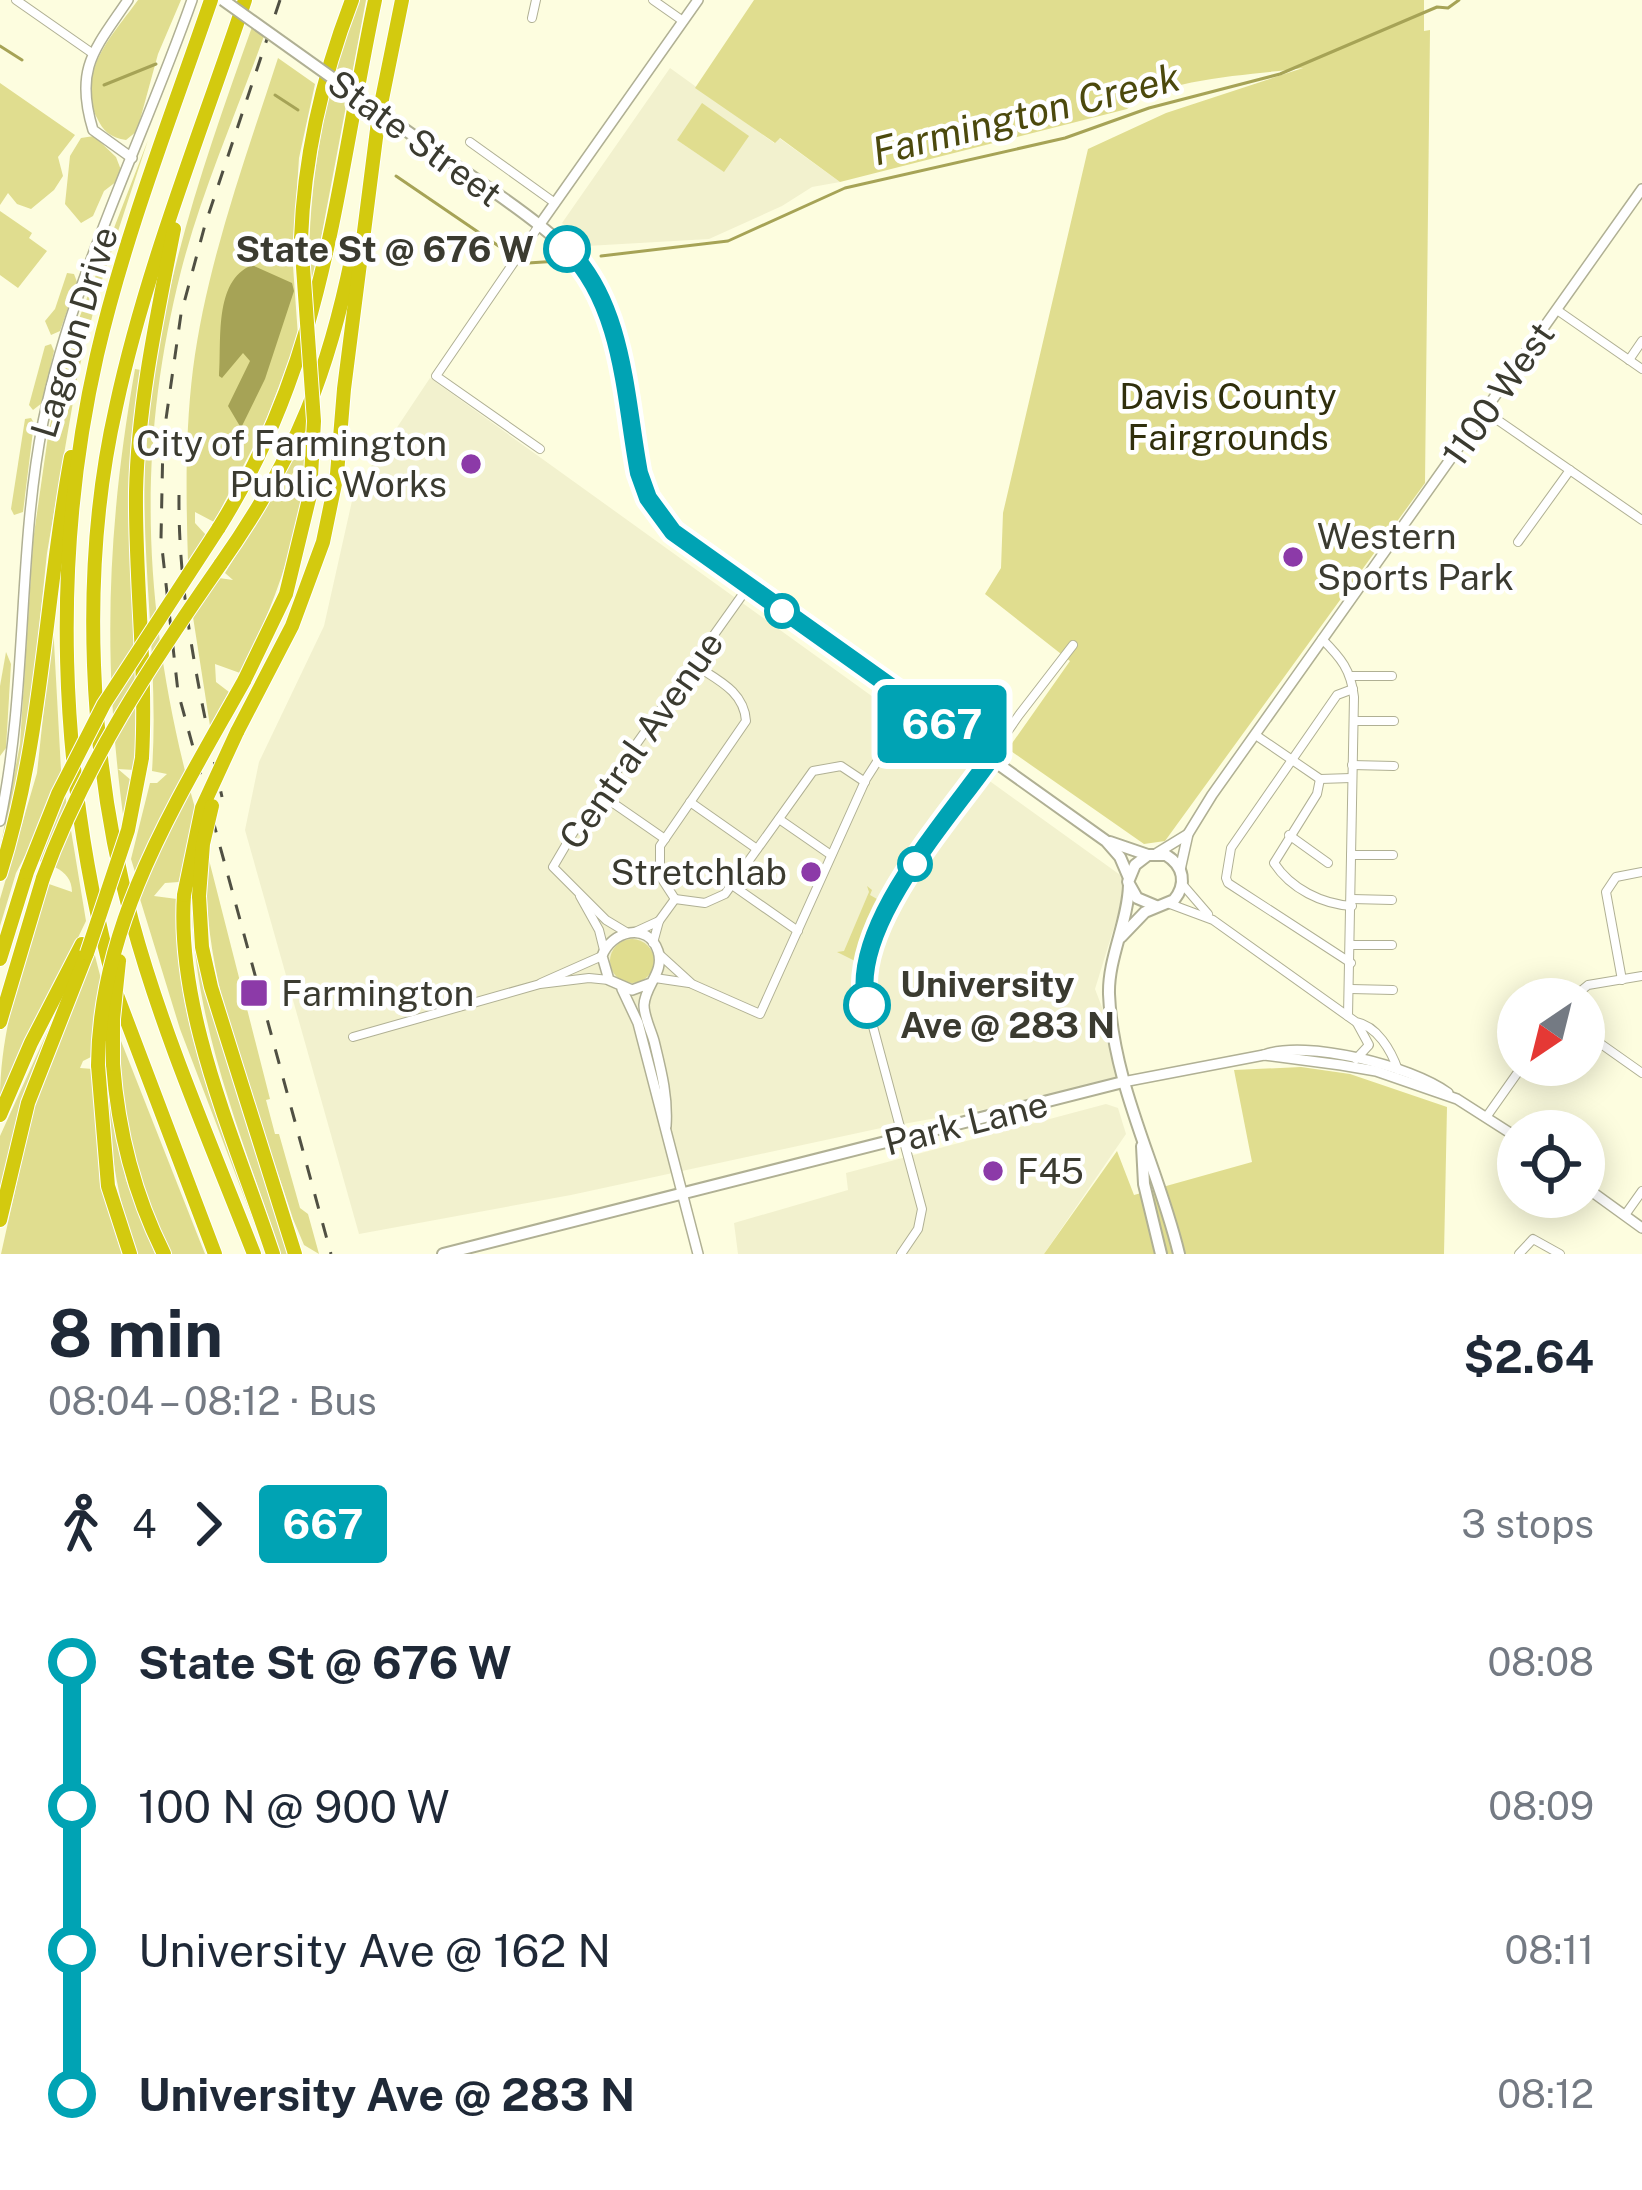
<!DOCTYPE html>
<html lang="en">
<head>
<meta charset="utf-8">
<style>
  body { margin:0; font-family:"Public Sans",sans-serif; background:#f2f2f3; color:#1f2937; height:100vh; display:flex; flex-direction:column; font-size:45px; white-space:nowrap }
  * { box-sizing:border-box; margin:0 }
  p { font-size:39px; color:#747a83 }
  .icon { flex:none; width:66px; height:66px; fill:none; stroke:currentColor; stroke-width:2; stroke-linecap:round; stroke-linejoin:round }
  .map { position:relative; height:1254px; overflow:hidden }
  .details { display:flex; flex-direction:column; background:#fff; flex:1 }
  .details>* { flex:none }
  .badge { padding:0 24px; border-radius:9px; font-size:42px; line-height:78px }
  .needle { width:78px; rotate:215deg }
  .buttons { position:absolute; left:1497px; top:978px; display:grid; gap:24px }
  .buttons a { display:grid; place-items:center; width:108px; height:108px; border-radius:50%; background:#fff; box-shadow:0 6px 30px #0003; font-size:60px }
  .map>.badge { position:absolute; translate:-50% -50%; box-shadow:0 0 0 6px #fff }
  .legs { display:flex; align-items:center; gap:18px; height:132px; padding:0 48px; font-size:39px }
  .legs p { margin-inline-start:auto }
  .headline { display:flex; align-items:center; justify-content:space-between; height:204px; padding:0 48px }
  h1 { font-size:66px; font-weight:700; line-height:90px }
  ul { padding:0 48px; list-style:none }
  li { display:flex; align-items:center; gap:42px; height:144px; font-size:45px }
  li i { display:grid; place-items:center; width:18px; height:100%; margin:0 15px; background:currentColor }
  li i::after { content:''; width:30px; height:30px; margin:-15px; border:9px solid; border-radius:50%; background:#fff }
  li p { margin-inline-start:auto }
  li:first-child i { background:linear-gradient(#0000 50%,currentColor 0) }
  li:last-child i { background:linear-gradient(currentColor 50%,#0000 0) }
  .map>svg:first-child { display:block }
  .built { fill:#f2f1ce }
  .green { fill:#e0dd8f }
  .water { fill:#a6a356 }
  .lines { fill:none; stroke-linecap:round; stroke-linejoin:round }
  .stream { stroke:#a6a356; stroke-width:3 }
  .minor-casing { stroke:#b0b094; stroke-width:10 }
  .tertiary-casing { stroke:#b0b094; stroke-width:12 }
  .secondary-casing { stroke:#b0b094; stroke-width:14 }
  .motorway-casing { stroke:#fff; stroke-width:16 }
  .minor { stroke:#fff; stroke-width:8 }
  .tertiary { stroke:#fff; stroke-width:9 }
  .secondary { stroke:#fff; stroke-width:10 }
  .motorway { stroke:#d3ca0f; stroke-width:14 }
  .rail { stroke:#505043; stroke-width:3; stroke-dasharray:15 15; stroke-linecap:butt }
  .secondary-bridge-casing { stroke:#b0b094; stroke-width:14; stroke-linecap:butt }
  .motorway-bridge-casing { stroke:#fff; stroke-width:16; stroke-linecap:butt }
  .secondary-bridge { stroke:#fff; stroke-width:10 }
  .motorway-bridge { stroke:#d3ca0f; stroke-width:14 }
  .line-1-casing { stroke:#fff; stroke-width:27 }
  .line-1 { stroke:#00a3b4; stroke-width:18 }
  .stop-1-dot { fill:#fff; stroke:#00a3b4; stroke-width:6 }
  .poi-dot { fill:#8c3aa8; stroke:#fff; stroke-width:4.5 }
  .labels { text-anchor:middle; stroke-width:9; stroke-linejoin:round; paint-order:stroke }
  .street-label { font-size:36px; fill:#3b3b30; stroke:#fff }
  .stop-label { font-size:36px; font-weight:bold; fill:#3b3b30; stroke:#fff; text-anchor:end }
  .park-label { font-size:36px; fill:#302f0c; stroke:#fff }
  .poi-label { font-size:36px; fill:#3b3b30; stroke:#fff; text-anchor:start }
  .water-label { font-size:39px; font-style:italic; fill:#4c490d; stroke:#fff }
</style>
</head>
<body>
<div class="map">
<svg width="1642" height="1254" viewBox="0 0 1642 1254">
  <rect width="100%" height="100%" fill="#fdfddf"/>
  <g class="built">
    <polygon points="670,68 774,143 779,138 840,182 812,187 782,206 709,239 587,246 562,223"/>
    <polygon points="430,378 1123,877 1123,898 1095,989 1131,1083 881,1128 571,1195 359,1234 245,830 259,762 324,626 354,492"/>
    <polygon points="1106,1104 1118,1108 1126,1134 1044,1254 738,1254 734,1223 848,1190 846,1173"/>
  </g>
  <g class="green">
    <path d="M138,0H181L158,54L137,131L126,140C111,138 103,131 97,118C75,72 113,35 138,0Z"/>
    <path d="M359,0H366L309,302L307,264L314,258L309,257C311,168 326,85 359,0Z"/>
    <path d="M754,0H1424V31L1430,30L1425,483L1165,841L1144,844L1008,749L1070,661L985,594L1001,568L1003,513L1088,149L1166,113L1303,68C1255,75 1162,77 1127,109L840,182L780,138L775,143L695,88Z"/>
    <path d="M252,27L264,36C236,114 202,190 181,271C137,445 143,598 185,771L135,872L131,859L150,783H157L167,774L152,771C159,667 141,564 145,460C153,307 201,170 252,27Z"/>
    <path d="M278,58L315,84L299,158L293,251L275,253L282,264L293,266L298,336L263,428L214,522L195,512V523L206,535L188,562C186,498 185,433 193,369C207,262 245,160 278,58Z"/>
    <polygon points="0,83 75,135 58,157 63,176 54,190 31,209 17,204 8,193 0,205"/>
    <polygon points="702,103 749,136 724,172 677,140"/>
    <polygon points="94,136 116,157 121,170 117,181 104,191 93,216 81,223 65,204 70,156 81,138"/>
    <polygon points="148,140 99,289 78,373 47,553 27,744 0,849 20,744 33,541 49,429 80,316"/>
    <polygon points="0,211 32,233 29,238 47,251 18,288 0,275"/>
    <polygon points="67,273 74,274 77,282 60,331 51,335 45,321 55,309"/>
    <polygon points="51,344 54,351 42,403 33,410 29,405 45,346"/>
    <path d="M135,369L141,370L128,497L138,707L134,770L118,769L132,781L124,822C102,661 107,528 135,369Z"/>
    <polygon points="31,418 34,423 23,512 14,515 11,509 25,419"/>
    <path d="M306,433L305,468H297L288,479L304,482C294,551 272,611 240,673L215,664L216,682L229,692L210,726L193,617L219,578L233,580L225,573L276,491Z"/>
    <path d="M53,624L61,770L86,921L0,1099C0,1025 26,954 49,884L72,892C72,867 45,864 25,856L16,873L0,926V899L37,773Z"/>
    <polygon points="6,652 11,664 6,748 0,756 0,686"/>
    <path d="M190,790L195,808L179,882L165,883L154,896L177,899C170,1021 228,1140 266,1254L180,1029L140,899L159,850Z"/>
    <path d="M208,856L270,1099L266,1100L275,1134H279L300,1208L308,1214L319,1254L304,1245L293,1219C257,1105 197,972 208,856Z"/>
    <polygon points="867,886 872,890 870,895 877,899 880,895 883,900 859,963 837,952 844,951 869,892"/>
    <path d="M192,912H195L289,1254H281C244,1142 196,1030 192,912Z"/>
    <circle cx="632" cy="961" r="22"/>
    <polygon points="94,952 101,979 93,1056 83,1061 80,1068 93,1069 100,1184 122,1254 1,1254 37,1092"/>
    <polygon points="65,993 27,1090 0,1188 0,1136"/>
    <path d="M119,1036L205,1254H171C138,1184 119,1110 119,1036Z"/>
    <polygon points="1301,1067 1350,1074 1447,1107 1444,1254 1044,1254 1117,1151 1134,1195 1252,1162 1234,1070"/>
    <path d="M106,1082L126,1180L155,1254H138C115,1197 110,1143 106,1082Z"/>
  </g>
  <path class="water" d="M252,265L292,283L294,291L265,379L241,428L228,406L250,361L243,353L222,378L219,376C222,342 213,281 252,265Z"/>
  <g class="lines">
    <g class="stream">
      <polyline points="0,46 22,60"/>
      <polyline points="104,85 156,64"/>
      <polyline points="275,95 298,110"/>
      <polyline points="396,176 503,249"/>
      <polyline points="601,256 728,241 845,188 1065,138 1149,108 1280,74 1437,7 1448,8 1459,0"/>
      <polyline points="528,263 559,261"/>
    </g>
    <defs>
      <g id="minor">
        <polyline points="16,0 92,53"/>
        <polyline points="653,0 683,21"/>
        <polyline points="532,18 536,0"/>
        <polyline points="470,142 555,203"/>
        <polyline points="538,227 436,376 540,449"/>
        <polyline points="1557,310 1642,369"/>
        <polyline points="1629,360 1642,341"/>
        <polyline points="1486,412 1642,520"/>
        <polyline points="1518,542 1570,470"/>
        <path d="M1322,639C1341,658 1351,670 1354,697L1348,1016"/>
        <polyline points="1351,676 1392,676"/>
        <polyline points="1354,721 1394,721"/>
        <polyline points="1257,736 1320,779 1351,778"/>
        <polyline points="1352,765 1394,766"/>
        <path d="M1320,779L1317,794L1274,863C1291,889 1322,904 1352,906"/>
        <polyline points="600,794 665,839"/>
        <polyline points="690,802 757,849"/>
        <polyline points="779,819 831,855"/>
        <polyline points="1289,835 1328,863"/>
        <polyline points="1351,855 1393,855"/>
        <polyline points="732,885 798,931"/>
        <polyline points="1183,885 1208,914"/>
        <polyline points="580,896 599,930 604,950"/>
        <path d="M675,899L660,876V846L746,721C744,690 715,679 692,663"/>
        <polyline points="675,899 705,903 725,894 813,771 841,766 865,782"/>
        <polyline points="1352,899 1392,900"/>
        <path d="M1170,904L1213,920L1356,1022C1377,1026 1391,1050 1398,1070"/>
        <polyline points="626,932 606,920 553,867 573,833 748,587"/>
        <polyline points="635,932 659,921"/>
        <polyline points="653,943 659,921 675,899"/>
        <polyline points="1352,945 1392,945"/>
        <polyline points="659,954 692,984 760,1014 866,779 914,704"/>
        <polyline points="1351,963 1228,883 1226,878 1231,848 1337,695 1353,689"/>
        <polyline points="655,978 689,983"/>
        <polyline points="1622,980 1606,892 1616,877 1642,872"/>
        <polyline points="541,983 602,956"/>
        <polyline points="1351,989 1393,990"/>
        <polyline points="1571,999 1588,985 1642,976"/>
        <polyline points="1584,1032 1642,1073"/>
        <polyline points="353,1037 540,984 589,978 609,980"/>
        <polyline points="1356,1059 1369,1045 1357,1023"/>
        <polyline points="1487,1116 1523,1065"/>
        <polyline points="1625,1215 1642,1191"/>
        <polyline points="901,1254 918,1229 922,1209 864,993 864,971 873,933 891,899 1019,715 1073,645"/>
        <polyline points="1519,1254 1533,1239 1560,1254"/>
      </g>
      <g id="tertiary">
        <path d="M128,0C95,49 74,68 93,130L132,158"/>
        <polyline points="538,227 698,0"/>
        <path d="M0,821C28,690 17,554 43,422C73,276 143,140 192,0"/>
        <polyline points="1157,853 1188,834"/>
        <polyline points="1180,870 1188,834 1212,795 1642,189"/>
        <path d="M651,983L632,990L609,980L602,956C611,931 648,921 658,951C665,972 645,985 644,1005C644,1017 651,1030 654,1041C661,1070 668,1096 666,1126"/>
        <polyline points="622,989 638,1023 698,1254"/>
        <path d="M1264,1055C1306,1039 1411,1066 1448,1093"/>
        <polyline points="1123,1082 1264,1055 1341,1065 1376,1071 1457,1099 1518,1138"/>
        <polyline points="1584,1186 1642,1228"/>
      </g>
      <g id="secondary">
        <path d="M418,139C469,177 566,232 597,286C606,302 609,321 613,339C628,405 628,479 673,532L1106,841L1120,857L1129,878"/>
        <path d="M1110,842L1148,855H1166C1184,866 1187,884 1174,900L1145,912L1121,937"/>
        <polyline points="1148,855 1135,865 1128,882 1137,898 1156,906"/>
        <path d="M1129,885C1128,922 1108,958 1109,994C1113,1086 1158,1166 1179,1254"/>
        <polyline points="1142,1146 1144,1184 1161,1254"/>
        <polyline points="443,1254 1123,1082"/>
      </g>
      <g id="motorway">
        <path d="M245,0C200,135 146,268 116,407C79,570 89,761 132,921C163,1035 211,1144 254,1254"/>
        <polyline points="378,119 402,0"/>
        <path d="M301,239C304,156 322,78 352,0"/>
        <path d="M218,529C325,359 335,190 375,0"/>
        <path d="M220,565C297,456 330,370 355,241"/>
        <polyline points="244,681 286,594 310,495"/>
        <polyline points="237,732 292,626 323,542 337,474 344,389 379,114"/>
        <path d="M142,758C147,669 135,581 136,492C138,403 157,316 174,229"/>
        <path d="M0,874C43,739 45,596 71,457"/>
        <path d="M184,895C176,1013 236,1142 273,1254"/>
        <polyline points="199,896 202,947 211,987 295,1254"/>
        <polyline points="0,959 27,872"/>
        <path d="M110,968C59,768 51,557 97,355C125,234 171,117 211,0"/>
        <polyline points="117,995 215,1254"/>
        <polyline points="0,1022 43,878"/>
        <path d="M113,1064C118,1131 134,1194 164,1254"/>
        <polyline points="98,1065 108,1186 130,1254"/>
        <polyline points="0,1115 31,1043 82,944"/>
        <polyline points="0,1220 28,1103 87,953"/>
      </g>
    </defs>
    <use href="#minor" class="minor-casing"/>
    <use href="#tertiary" class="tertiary-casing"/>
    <use href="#secondary" class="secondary-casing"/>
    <use href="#motorway" class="motorway-casing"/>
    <use href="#minor" class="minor"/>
    <use href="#tertiary" class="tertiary"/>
    <use href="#secondary" class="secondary"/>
    <use href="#motorway" class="motorway"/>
    <g class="rail">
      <polyline points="280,0 205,225 181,314 163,440 161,539 178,692 331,1254"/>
      <path d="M179,495C178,598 200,697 222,797"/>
    </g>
    <defs>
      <polyline id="secondary-bridge" points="223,0 418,139"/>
      <g id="motorway-bridge">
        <polyline points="301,239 314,421 310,495"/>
        <polyline points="27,872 58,794 104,704 218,529"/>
        <path d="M43,878C85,763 151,664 220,565"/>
        <polyline points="184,895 202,808 237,732"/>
        <polyline points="199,896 203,844 212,806"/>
        <polyline points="87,953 128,830 142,758"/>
        <polyline points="113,1064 113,1019 119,961"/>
        <path d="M98,1065C99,922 177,801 244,681"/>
      </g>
    </defs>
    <use href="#secondary-bridge" class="secondary-bridge-casing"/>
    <use href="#motorway-bridge" class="motorway-bridge-casing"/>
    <use href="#secondary-bridge" class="secondary-bridge"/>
    <use href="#motorway-bridge" class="motorway-bridge"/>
  </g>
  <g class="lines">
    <defs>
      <path id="line-1" d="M567,249C624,305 625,399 639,473L648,498L673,532L991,758C949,818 847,929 867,1005"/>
    </defs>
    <use href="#line-1" class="line-1-casing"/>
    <use href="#line-1" class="line-1"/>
  </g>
  <g class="stop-1-dot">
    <circle cx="567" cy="249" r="21"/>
    <circle cx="782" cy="611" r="15"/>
    <circle cx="915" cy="864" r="15"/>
    <circle cx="867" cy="1005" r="21"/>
  </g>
  <g class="poi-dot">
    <circle cx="471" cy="464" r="12"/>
    <circle cx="1293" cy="557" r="12"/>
    <circle cx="811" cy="872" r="12"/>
    <rect x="239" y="978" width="30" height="30" rx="6"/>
    <circle cx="993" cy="1171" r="12"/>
  </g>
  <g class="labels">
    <g class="street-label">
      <text transform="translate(415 138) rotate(36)" y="13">State Street</text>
      <text transform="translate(74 332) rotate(-73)" y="13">Lagoon Drive</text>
      <text transform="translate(1498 394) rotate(-55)" y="13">1100 West</text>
      <text transform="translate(641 740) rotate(-55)" y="13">Central Avenue</text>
      <text transform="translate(966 1123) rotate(-14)" y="13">Park Lane</text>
    </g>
    <g class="stop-label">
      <text x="534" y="262">State St @ 676 W</text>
      <text x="900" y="997" text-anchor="start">University<tspan x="900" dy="41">Ave @ 283 N</tspan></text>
    </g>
    <g class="park-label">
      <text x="1228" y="409">Davis County<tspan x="1228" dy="41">Fairgrounds</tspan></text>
    </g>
    <g class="poi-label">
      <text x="447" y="456" text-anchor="end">City of Farmington<tspan x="447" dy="41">Public Works</tspan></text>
      <text x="1317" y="549">Western<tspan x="1317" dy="41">Sports Park</tspan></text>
      <text x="787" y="885" text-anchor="end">Stretchlab</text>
      <text x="281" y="1006">Farmington</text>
      <text x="1017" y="1184">F45</text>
    </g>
    <g class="water-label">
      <text transform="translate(1026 114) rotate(-14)" y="14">Farmington Creek</text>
    </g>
  </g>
</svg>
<div class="buttons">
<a><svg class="needle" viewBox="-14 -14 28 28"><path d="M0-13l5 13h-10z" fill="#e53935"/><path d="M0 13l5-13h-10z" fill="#747a83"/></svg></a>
<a><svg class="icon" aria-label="locate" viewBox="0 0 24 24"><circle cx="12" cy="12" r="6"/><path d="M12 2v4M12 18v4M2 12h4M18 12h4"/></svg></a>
</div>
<b class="badge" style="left:942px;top:724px;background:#00a3b4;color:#fff">667</b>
</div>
<section class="details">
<div class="headline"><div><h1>8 min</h1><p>08:04 – 08:12 · Bus</p></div><b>$2.64</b></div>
<div class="legs"><svg class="icon" aria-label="walk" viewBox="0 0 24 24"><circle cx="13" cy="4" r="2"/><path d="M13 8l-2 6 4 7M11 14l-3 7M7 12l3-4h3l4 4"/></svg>4<svg class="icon" aria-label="forward" viewBox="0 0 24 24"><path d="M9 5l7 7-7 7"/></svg><b class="badge" style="background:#00a3b4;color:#fff">667</b><p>3 stops</p></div>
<ul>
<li><i style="color:#00a3b4"></i><b>State St @ 676 W</b><p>08:08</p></li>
<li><i style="color:#00a3b4"></i><span>100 N @ 900 W</span><p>08:09</p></li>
<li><i style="color:#00a3b4"></i><span>University Ave @ 162 N</span><p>08:11</p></li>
<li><i style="color:#00a3b4"></i><b>University Ave @ 283 N</b><p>08:12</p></li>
</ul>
</section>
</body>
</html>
